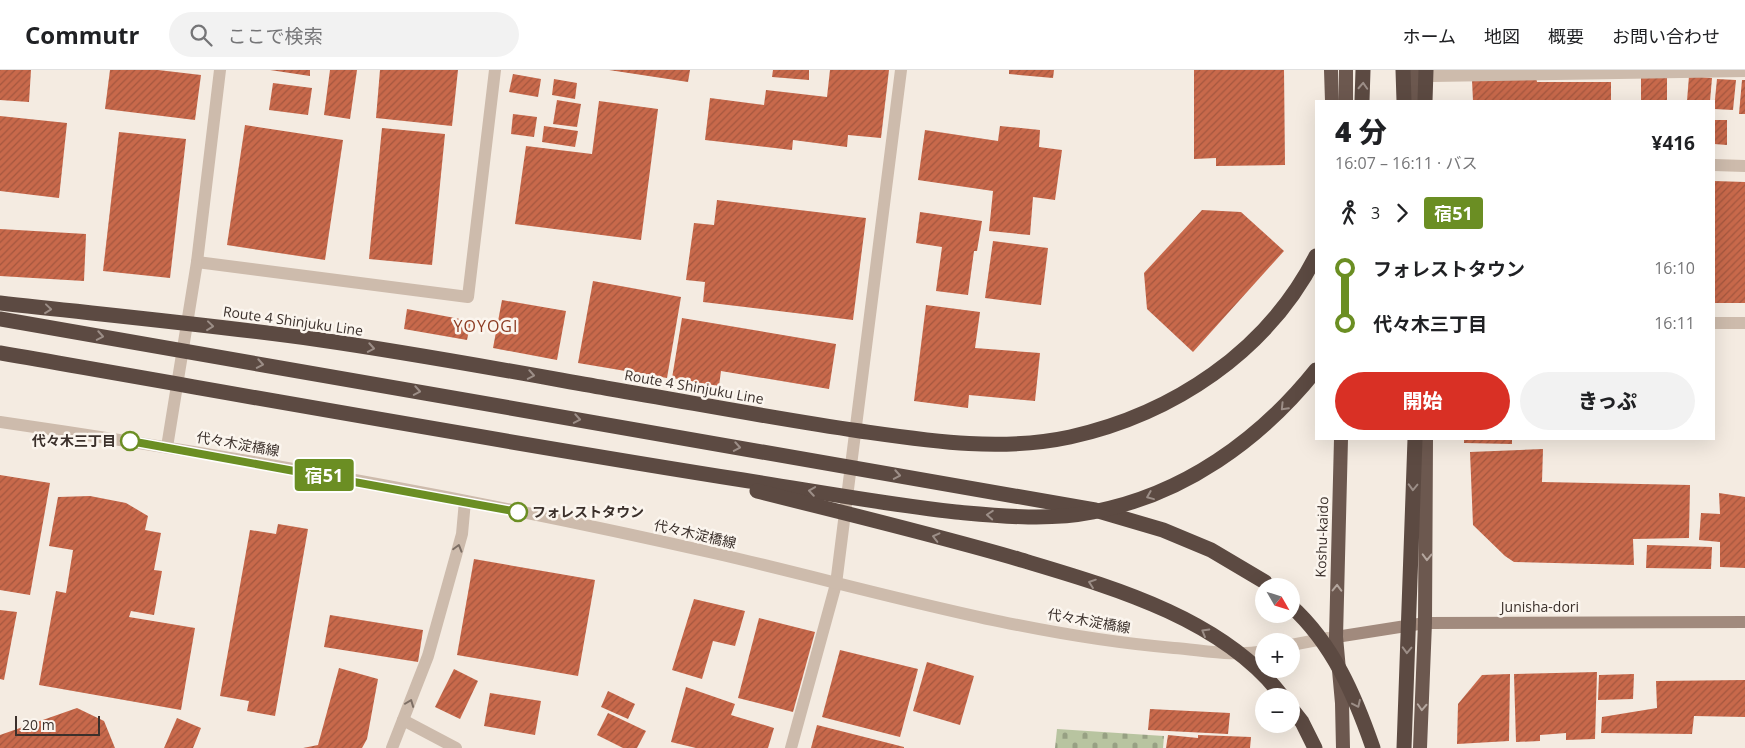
<!DOCTYPE html>
<html lang="ja">
<head>
<meta charset="utf-8">
<style>
  body { margin:0; font-family:"Open Sans","Noto Sans JP",sans-serif; background:#f2f2f2; color:#202124; height:100vh; display:flex; flex-direction:column; font-size:19px; white-space:nowrap }
  * { box-sizing:border-box; margin:0 }
  p { font-size:16px; color:#757577 }
  .icon { flex:none; width:28px; height:28px; fill:none; stroke:currentColor; stroke-width:2; stroke-linecap:round; stroke-linejoin:round }
  .map { position:relative; flex:1; overflow:hidden }
  .details { position:absolute; left:1315px; top:30px; width:400px; height:340px; display:flex; flex-direction:column; background:#fff; border-radius:0px; box-shadow:0 5px 20px #0002 }
  .details>* { flex:none }
  .badge { padding:0 10px; border-radius:4px; font-size:18px; line-height:32px }
  .needle { width:32px; rotate:129deg }
  .fabs { position:absolute; left:1255px; top:508px; display:grid; gap:10px }
  .fabs a { display:grid; place-items:center; width:45px; height:45px; border-radius:50%; background:#fff; box-shadow:0 5px 20px #0002; font-size:25px }
  .scale { position:absolute; left:15px; bottom:12px; width:85px; box-sizing:border-box; padding-left:5px; border:2px solid #3b302b; border-top:0; font-size:14px; line-height:18px; white-space:nowrap; color:#3b302b; -webkit-text-stroke:4px #fbf5ee; paint-order:stroke }
  .map>.badge { position:absolute; translate:-50% -50%; box-shadow:0 0 0 2px #fff }
  .legs { display:flex; align-items:center; gap:8px; height:55px; padding:0 20px; font-size:16px }
  .legs p { margin-inline-start:auto }
  .summary { display:flex; align-items:center; justify-content:space-between; height:85px; padding:0 20px }
  h1 { font-size:28px; font-weight:800; line-height:38px }
  .action { display:flex; gap:10px; margin-top:auto; padding:10px 20px }
  .action a { flex:1; height:58px; border-radius:30px; background:#d93025; color:#fff; font-size:20px; font-weight:800; line-height:58px; text-align:center }
  .action a+a { background:#f2f2f2; color:#202124 }
  ul { padding:0 20px; list-style:none }
  li { display:flex; align-items:center; gap:18px; height:55px; font-size:19px }
  li i { display:grid; place-items:center; width:8px; height:100%; margin:0 6px; background:currentColor }
  li i::after { content:''; width:12px; height:12px; margin:-6px; border:4px solid; border-radius:50%; background:#fff }
  li p { margin-inline-start:auto }
  li:first-child i { background:linear-gradient(#0000 50%,currentColor 0) }
  li:last-child i { background:linear-gradient(currentColor 50%,#0000 0) }
  header { display:flex; align-items:center; gap:30px; box-sizing:border-box; height:70px; padding:0 25px; background:#fff; border-bottom:1px solid #e0e0e0 }
  header strong { font-size:24px }
  nav { display:flex; gap:28px; margin-inline-start:auto; font-size:18px }
  .search { width:350px; height:45px; background:#f2f2f2; display:flex; align-items:center; gap:12px; box-sizing:border-box; padding:0 18px; border-radius:28px; color:#757577; font-size:19px }
  .map>svg:first-child { display:block }
  .cemetery { fill:url(#cemetery-stones) }
  .building { fill:url(#building-hatch) }
  .lines { fill:none; stroke-linecap:round; stroke-linejoin:round }
  .service { stroke:#cdbbac; stroke-width:12 }
  .minor { stroke:#cdbbac; stroke-width:12 }
  .tertiary { stroke:#cdbbac; stroke-width:12 }
  .secondary { stroke:#a18a7d; stroke-width:12 }
  .trunk { stroke:#6c584f; stroke-width:14 }
  .motorway { stroke:#5c4a42; stroke-width:15 }
  .motorway-bridge { stroke:#5c4a42; stroke-width:15 }
  .oneway { stroke:#9c8e87 }
  .oneway2 { stroke:#7d6f65 }
  .oneway3 { stroke:#b4a69e }
  .line-1-casing { stroke:#fff; stroke-width:11 }
  .line-1 { stroke:#6b8e23; stroke-width:8 }
  .stop-1-dot { fill:#fff; stroke:#6b8e23; stroke-width:2.5 }
  .labels { text-anchor:middle; stroke-width:5; stroke-linejoin:round; paint-order:stroke }
  .street-label { font-size:14px; fill:#3b302b; stroke:#fbf5ee }
  .stop-label { font-size:14px; font-weight:bold; fill:#3b302b; stroke:#fbf5ee; text-anchor:end }
  .quarter-label { font-size:16px; letter-spacing:1px; fill:#8c3b22; stroke:#fbf5ee }
</style>
</head>
<body>
<header>
<strong>Commutr</strong>
<div class="search"><svg class="icon" aria-label="search" viewBox="0 0 24 24"><circle cx="10" cy="10" r="6"/><path d="M15 15l6 6"/></svg>ここで検索</div>
<nav><a>ホーム</a><a>地図</a><a>概要</a><a>お問い合わせ</a></nav>
</header>
<div class="map">
<svg width="1745" height="678" viewBox="0 0 1745 678">
  <defs>
    <pattern id="cemetery-stones" width="16" height="16" patternUnits="userSpaceOnUse" patternTransform="scale(1.25)"><rect width="16" height="16" fill="#b8c4a0"/><path d="M2 7V4a2 2 0 0 1 4 0v3zM10 15v-3a2 2 0 0 1 4 0v3z" fill="#97a083"/></pattern>
    <pattern id="building-hatch" width="6" height="6" patternUnits="userSpaceOnUse" patternTransform="scale(1.25)"><rect width="6" height="6" fill="#c8694b"/><path d="M-1 1l2-2M0 6l6-6M5 7l2-2" fill="none" stroke="#a4573f"/></pattern>
  </defs>
  <rect width="100%" height="100%" fill="#f4ebe1"/>
  <polygon class="cemetery" points="1057,659 1164,666 1163,678 1055,678"/>
  <g class="building">
    <polygon points="0,0 31,0 29,32 0,30"/>
    <polygon points="110,0 158,0 201,5 195,50 105,39"/>
    <polygon points="270,0 310,0 310,6"/>
    <polygon points="330,0 357,0 350,49 324,45"/>
    <polygon points="380,0 458,0 452,56 376,48"/>
    <polygon points="609,0 690,0 688,12"/>
    <polygon points="773,0 809,0 809,10 772,7"/>
    <polygon points="830,0 889,0 881,68 848,65 847,77 793,70 792,80 705,70 710,28 764,35 766,20 827,27"/>
    <polygon points="1009,0 1054,0 1053,8 1009,4"/>
    <polygon points="1194,0 1284,0 1285,95 1216,96 1216,88 1194,89"/>
    <polygon points="513,4 541,9 538,27 509,22"/>
    <polygon points="1689,6 1712,8 1710,31 1687,31"/>
    <polygon points="1536,7 1537,12 1611,12 1611,31 1473,31 1472,10"/>
    <polygon points="1667,7 1667,31 1641,31 1641,8"/>
    <polygon points="554,9 577,13 575,29 552,25"/>
    <polygon points="1717,9 1736,10 1733,40 1714,39"/>
    <polygon points="1742,10 1745,10 1745,44 1739,44"/>
    <polygon points="273,13 312,18 308,45 269,40"/>
    <polygon points="557,30 581,34 577,57 553,54"/>
    <polygon points="599,31 658,39 641,170 515,154 526,76 592,84"/>
    <polygon points="513,44 537,47 534,67 511,64"/>
    <polygon points="0,46 67,53 59,128 0,121"/>
    <polygon points="1714,50 1727,50 1727,75 1714,74"/>
    <polygon points="245,55 343,70 325,190 227,175"/>
    <polygon points="544,56 578,61 575,77 542,72"/>
    <polygon points="1000,56 1040,60 1039,77 1062,80 1055,130 1033,127 1030,165 989,161 993,121 918,110 925,60 998,71"/>
    <polygon points="382,58 445,64 432,195 369,189"/>
    <polygon points="119,62 186,69 170,208 103,201"/>
    <polygon points="1714,111 1745,112 1745,233 1714,233"/>
    <polygon points="717,130 866,148 853,250 703,232 705,212 686,210 694,153 714,155"/>
    <polygon points="1202,140 1241,142 1284,181 1193,282 1147,239 1144,203"/>
    <polygon points="920,142 982,151 977,181 974,181 968,225 936,221 942,177 916,173"/>
    <polygon points="0,159 86,164 84,211 0,206"/>
    <polygon points="993,171 1048,178 1041,235 985,228"/>
    <polygon points="593,211 681,227 667,308 578,293"/>
    <polygon points="502,230 566,241 557,290 493,278"/>
    <polygon points="926,235 980,242 975,278 1040,283 1035,331 969,325 968,338 914,331"/>
    <polygon points="407,239 471,251 467,270 404,259"/>
    <polygon points="682,248 836,274 829,319 721,301 719,316 672,308"/>
    <polygon points="1464,369 1512,369 1512,374 1464,373"/>
    <polygon points="1543,379 1542,412 1690,415 1689,468 1633,469 1634,495 1514,492 1505,486 1473,455 1470,382"/>
    <polygon points="0,405 50,413 30,525 0,520"/>
    <polygon points="1719,423 1745,427 1745,498 1720,497 1720,472 1699,470 1701,443 1720,444"/>
    <polygon points="90,426 126,433 148,446 145,460 161,463 154,500 162,501 154,545 131,541 129,547 195,558 181,640 39,615 56,521 66,523 73,480 49,476 58,427"/>
    <polygon points="278,454 308,459 275,646 247,641 249,631 220,626 250,460 276,464"/>
    <polygon points="1647,475 1712,477 1711,499 1646,498"/>
    <polygon points="474,489 595,510 578,606 457,585"/>
    <polygon points="694,529 745,541 735,576 713,571 702,609 672,600"/>
    <polygon points="0,540 17,542 4,610 0,609"/>
    <polygon points="330,545 423,560 418,592 324,577"/>
    <polygon points="759,548 815,562 793,642 738,628"/>
    <polygon points="840,580 918,599 900,667 822,647"/>
    <polygon points="927,592 974,606 960,655 913,641"/>
    <polygon points="339,598 378,609 367,669 362,678 303,678 318,675"/>
    <polygon points="454,599 478,611 460,649 435,637"/>
    <polygon points="1597,602 1595,669 1566,670 1566,663 1540,665 1540,671 1516,672 1514,604"/>
    <polygon points="1510,604 1509,671 1457,674 1458,634 1482,605"/>
    <polygon points="1634,604 1633,629 1598,630 1599,605"/>
    <polygon points="1745,610 1745,647 1694,646 1692,664 1601,663 1602,647 1657,638 1656,611"/>
    <polygon points="686,617 735,634 731,645 774,658 768,678 696,678 671,672"/>
    <polygon points="608,621 635,634 628,649 601,637"/>
    <polygon points="490,623 541,631 535,665 484,656"/>
    <polygon points="77,638 104,651 115,678 0,678 0,665"/>
    <polygon points="1150,639 1230,643 1228,664 1148,660"/>
    <polygon points="608,643 646,661 637,678 623,678 597,665"/>
    <polygon points="177,648 201,658 193,678 164,678"/>
    <polygon points="817,655 904,677 904,678 811,678"/>
    <polygon points="1168,665 1198,668 1198,665 1251,667 1250,678 1166,678"/>
  </g>
  <g class="lines">
    <polyline class="service" points="1432,6 1745,1"/>
    <g class="minor">
      <polyline points="1714,95 1745,96"/>
      <polyline points="197,192 468,227 495,0"/>
      <polyline points="1714,253 1745,253"/>
      <polyline points="167,377 197,192 220,0"/>
      <polyline points="403,650 456,678"/>
      <polyline points="392,678 428,586 462,464 465,431"/>
      <polyline points="791,678 836,514 901,0"/>
    </g>
    <g class="tertiary">
      <path d="M0,352C241,387 481,430 718,484C869,519 1019,565 1174,578C1202,580 1235,587 1264,581"/>
      <polyline points="1291,575 1328,568"/>
    </g>
    <polyline class="secondary" points="1336,567 1425,553 1745,552"/>
    <g class="trunk">
      <polyline points="1331,0 1332,31"/>
      <polyline points="1416,0 1417,31"/>
      <polyline points="1346,31 1346,0"/>
      <polyline points="1341,369 1336,567 1342,633 1343,678"/>
      <polyline points="1420,678 1425,553 1426,369"/>
    </g>
    <g class="motorway">
      <polyline points="1403,0 1404,31"/>
      <polyline points="1362,31 1363,0"/>
      <polyline points="1425,31 1426,0"/>
      <polyline points="1291,638 1302,652 1315,678"/>
    </g>
    <g class="motorway-bridge">
      <path d="M0,233C107,245 214,255 321,270C418,284 515,302 611,319C694,333 777,349 860,361C930,371 1000,382 1070,367C1173,344 1267,282 1316,186"/>
      <polyline points="0,249 1095,440 1163,460 1211,480 1265,512"/>
      <path d="M0,283C248,326 495,371 743,410C814,421 884,434 956,442C1001,446 1048,451 1093,442C1183,425 1260,370 1316,300"/>
      <path d="M757,421C844,443 932,464 1018,489C1108,516 1222,547 1282,626"/>
      <path d="M1291,536C1333,574 1355,626 1373,678"/>
      <polyline points="1404,678 1415,369"/>
    </g>
  </g>
  <defs><path id="oneway-chevron" d="M-2-3.5L2.5 0L-2 3.5" fill="none" stroke-width="1.6" stroke-linecap="round" stroke-linejoin="round" transform="scale(1.25)"/></defs>
  <g class="oneway">
    <use href="#oneway-chevron" transform="translate(1363 16) rotate(-87)"/>
    <use href="#oneway-chevron" transform="translate(48 239) rotate(6)"/>
    <use href="#oneway-chevron" transform="translate(210 256) rotate(6)"/>
    <use href="#oneway-chevron" transform="translate(100 266) rotate(10)"/>
    <use href="#oneway-chevron" transform="translate(371 278) rotate(10)"/>
    <use href="#oneway-chevron" transform="translate(260 294) rotate(10)"/>
    <use href="#oneway-chevron" transform="translate(531 305) rotate(10)"/>
    <use href="#oneway-chevron" transform="translate(417 321) rotate(10)"/>
    <use href="#oneway-chevron" transform="translate(1284 337) rotate(134)"/>
    <use href="#oneway-chevron" transform="translate(577 349) rotate(10)"/>
    <use href="#oneway-chevron" transform="translate(737 377) rotate(10)"/>
    <use href="#oneway-chevron" transform="translate(897 405) rotate(10)"/>
    <use href="#oneway-chevron" transform="translate(1413 417) rotate(92)"/>
    <use href="#oneway-chevron" transform="translate(812 421) rotate(-171)"/>
    <use href="#oneway-chevron" transform="translate(1150 426) rotate(158)"/>
    <use href="#oneway-chevron" transform="translate(990 445) rotate(-176)"/>
    <use href="#oneway-chevron" transform="translate(936 467) rotate(-166)"/>
    <use href="#oneway-chevron" transform="translate(1092 513) rotate(-161)"/>
    <use href="#oneway-chevron" transform="translate(1205 562) rotate(-150)"/>
    <use href="#oneway-chevron" transform="translate(1407 580) rotate(92)"/>
    <use href="#oneway-chevron" transform="translate(1357 634) rotate(65)"/>
  </g>
  <g class="oneway2">
    <use href="#oneway-chevron" transform="translate(458 478) rotate(-74)"/>
    <use href="#oneway-chevron" transform="translate(410 633) rotate(-69)"/>
  </g>
  <g class="oneway3">
    <use href="#oneway-chevron" transform="translate(1427 487) rotate(91)"/>
    <use href="#oneway-chevron" transform="translate(1337 518) rotate(-89)"/>
    <use href="#oneway-chevron" transform="translate(1422 637) rotate(93)"/>
  </g>
  <g class="lines">
    <defs>
      <polyline id="line-1" points="130,371 518,442"/>
    </defs>
    <use href="#line-1" class="line-1-casing"/>
    <use href="#line-1" class="line-1"/>
  </g>
  <g class="stop-1-dot">
    <circle cx="130" cy="371" r="9"/>
    <circle cx="518" cy="442" r="9"/>
  </g>
  <g class="labels">
    <g class="street-label">
      <text transform="translate(293 251) rotate(8)" y="5">Route 4 Shinjuku Line</text>
      <text transform="translate(694 317) rotate(10)" y="5">Route 4 Shinjuku Line</text>
      <text transform="translate(238 374) rotate(10)" y="5">代々木淀橋線</text>
      <text transform="translate(695 464) rotate(13)" y="5">代々木淀橋線</text>
      <text transform="translate(1322 467) rotate(-88)" y="5">Koshu-kaido</text>
      <text x="1540" y="542">Junisha-dori</text>
      <text transform="translate(1089 551) rotate(10)" y="5">代々木淀橋線</text>
    </g>
    <g class="stop-label">
      <text x="116" y="376">代々木三丁目</text>
      <text x="532" y="447" text-anchor="start">フォレストタウン</text>
    </g>
    <g class="quarter-label">
      <text x="486" y="262">YOYOGI</text>
    </g>
  </g>
</svg>
<div class="fabs">
<a><svg class="needle" viewBox="-14 -14 28 28"><path d="M0-13l5 13h-10z" fill="#e53935"/><path d="M0 13l5-13h-10z" fill="#757577"/></svg></a>
<a>+</a>
<a>−</a>
</div>
<div class="scale">20 m</div>
<b class="badge" style="left:324px;top:405px;background:#6b8e23;color:#fff">宿51</b>
<section class="details">
<div class="summary"><div><h1>4 分</h1><p>16:07 – 16:11 · バス</p></div><b>¥416</b></div>
<div class="legs"><svg class="icon" aria-label="walk" viewBox="0 0 24 24"><circle cx="13" cy="4" r="2"/><path d="M13 8l-2 6 4 7M11 14l-3 7M7 12l3-4h3l4 4"/></svg>3<svg class="icon" aria-label="forward" viewBox="0 0 24 24"><path d="M9 5l7 7-7 7"/></svg><b class="badge" style="background:#6b8e23;color:#fff">宿51</b></div>
<ul>
<li><i style="color:#6b8e23"></i><b>フォレストタウン</b><p>16:10</p></li>
<li><i style="color:#6b8e23"></i><b>代々木三丁目</b><p>16:11</p></li>
</ul>
<div class="action"><a>開始</a><a>きっぷ</a></div>
</section>
</div>
</body>
</html>
